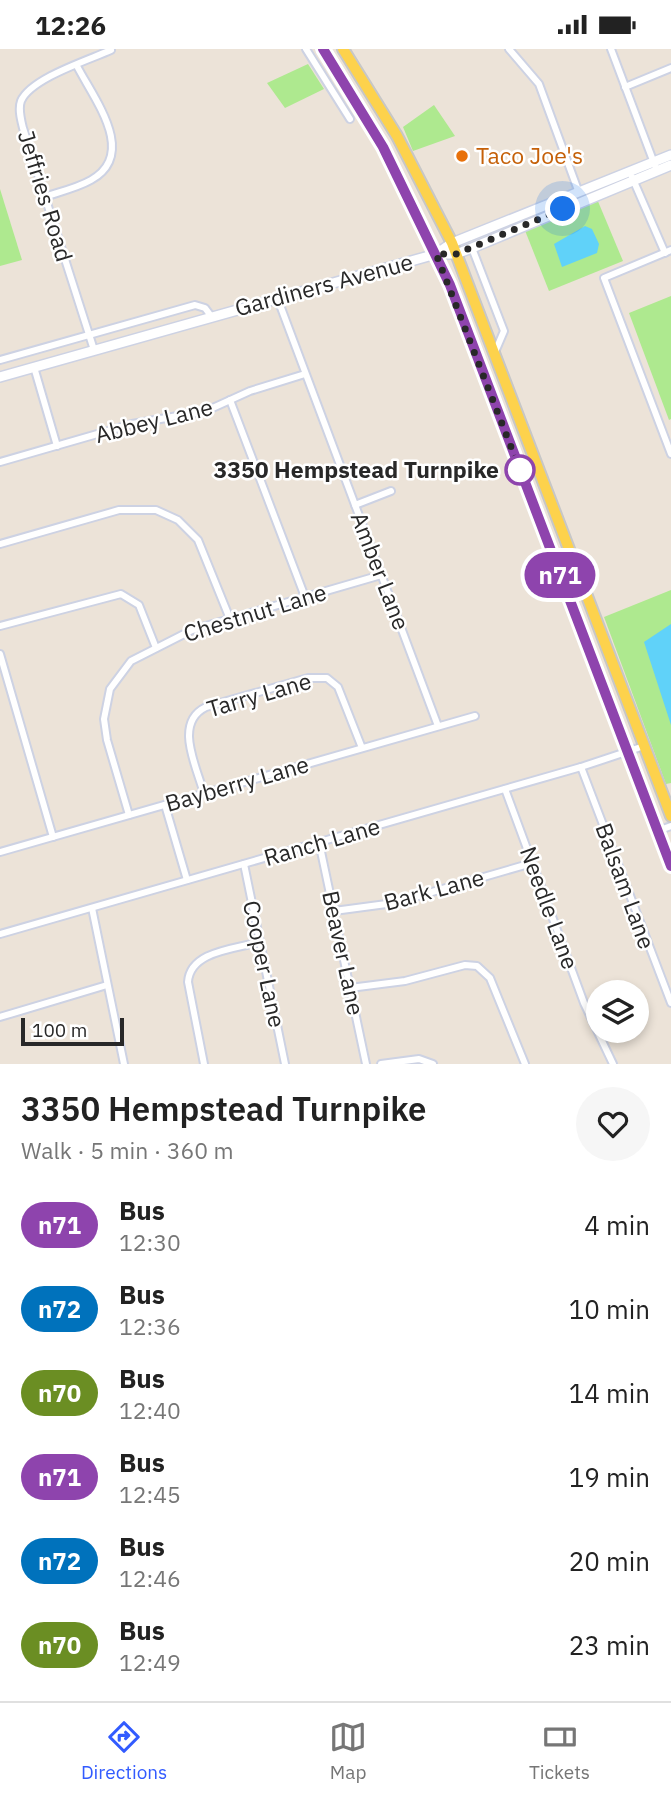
<!DOCTYPE html>
<html lang="en">
<head>
<meta charset="utf-8">
<style>
  body { margin:0; font-family:"IBM Plex Sans",sans-serif; background:#f6f6f6; color:#222; height:100vh; display:flex; flex-direction:column; font-size:26px; white-space:nowrap }
  * { box-sizing:border-box; margin:0 }
  p { font-size:23px; color:#767676 }
  .icon { flex:none; width:38px; height:38px; fill:none; stroke:currentColor; stroke-width:2; stroke-linecap:round; stroke-linejoin:round }
  .map { position:relative; height:1015px; overflow:hidden }
  .details { display:flex; flex-direction:column; background:#fff; flex:1 }
  .details>* { flex:none }
  .badge { padding:0 14px; border-radius:23px; font-size:24px; line-height:46px }
  .buttons { position:absolute; left:586px; top:931px; display:grid; gap:14px }
  .buttons a { display:grid; place-items:center; width:63px; height:63px; border-radius:50%; background:#fff; box-shadow:0 4px 10px #0003; font-size:35px }
  .scale { position:absolute; left:21px; bottom:18px; width:103px; box-sizing:border-box; padding-left:7px; border:4px solid #282828; border-top:0; font-size:19px; line-height:24px; white-space:nowrap; color:#282828; -webkit-text-stroke:5px #fff; paint-order:stroke }
  .you { position:absolute; width:35px; height:35px; margin:-18px; border:5px solid #fff; border-radius:50%; background:#1a73e8; box-shadow:0 0 0 10px #1a73e833 }
  .map>.badge { position:absolute; translate:-50% -50%; box-shadow:0 0 0 4px #fff }
  .round { display:grid; place-items:center; flex:none; width:74px; height:74px; border-radius:37px; background:#f6f6f6 }
  .summary { display:flex; align-items:center; justify-content:space-between; height:119px; padding:0 21px }
  h1 { font-size:33px; font-weight:600; line-height:52px }
  ul { padding:0; list-style:none }
  li { display:flex; align-items:center; gap:21px; height:84px; padding:0 21px }
  li div { flex:1 }
  li b { display:block; font-size:26px }
  li em { font-style:normal }
  li .badge { min-width:77px; font-weight:700; text-align:center }
  .status { display:flex; justify-content:space-between; align-items:center; height:49px; padding:0 35px; background:#fff; direction:ltr }
  .status svg { height:19px; fill:currentColor }
  .dock { display:flex; justify-content:space-around; align-items:center; height:98px; border-top:2px solid #e0e0e0; background:#fff; font-size:19px; color:#767676 }
  .dock a { display:grid; justify-items:center; gap:4px }
  .dock .current { color:#325bff }
  .map>svg:first-child { display:block }
  .green { fill:#aee98f }
  .water { fill:#60d2f9 }
  .lines { fill:none; stroke-linecap:round; stroke-linejoin:round }
  .street-casing { stroke:#cdd2e3; stroke-width:10 }
  .secondary-casing { stroke:#cdd2e3; stroke-width:12 }
  .primary-casing { stroke:#c7c7c7; stroke-width:14 }
  .street { stroke:#fff; stroke-width:6 }
  .secondary { stroke:#fff; stroke-width:9 }
  .primary { stroke:#fdd24c; stroke-width:10 }
  .line-casing { stroke:#fff; stroke-width:16 }
  .line { stroke:#8e44ad; stroke-width:10 }
  .walk { stroke:#282828; stroke-width:7; stroke-dasharray:0 12.6 }
  .food-dot { fill:#e8710a; stroke:#fff; stroke-width:2.5 }
  .stop-dot { fill:#fff; stroke:#8e44ad; stroke-width:3.5 }
  .labels { text-anchor:middle; stroke-width:5; stroke-linejoin:round; paint-order:stroke }
  .food-label { font-size:23px; fill:#c56008; stroke:#fff; text-anchor:start }
  .street-label { font-size:23px; fill:#282828; stroke:#fff }
  .stop-label { font-size:23px; font-weight:bold; fill:#282828; stroke:#fff; text-anchor:end }
</style>
</head>
<body>
<div class="status"><b>12:26</b><svg viewBox="0 0 49 12"><path d="M0 12V9h3v3zM5 12V6h3v6zM10 12V3h3v9zM15 12V0h3v12zM26 1h20v11H26zM47 4h2v5h-2z"/></svg></div>
<div class="map">
<svg width="671" height="1015" viewBox="0 0 671 1015">
  <rect width="100%" height="100%" fill="#ece3d8"/>
  <g class="green">
    <polygon points="308,15 324,40 285,59 267,34"/>
    <polygon points="434,56 455,87 413,102 403,78"/>
    <polygon points="0,140 22,211 0,217"/>
    <polygon points="597,150 623,212 549,242 524,179"/>
    <polygon points="671,247 671,370 669,371 629,264"/>
    <polygon points="671,541 671,734 666,735 604,568"/>
  </g>
  <g class="water">
    <polygon points="585,177 592,180 599,195 597,204 562,218 554,195"/>
    <polygon points="671,575 671,676 644,593"/>
  </g>
  <g class="lines">
    <defs>
      <g id="street">
        <polyline points="306,0 350,70"/>
        <polyline points="509,0 539,35 579,144"/>
        <polyline points="611,0 657,122"/>
        <polyline points="625,38 671,19"/>
        <polyline points="632,128 665,204"/>
        <path d="M44,148C59,143 77,139 91,131C138,105 94,50 77,17"/>
        <polyline points="472,199 504,282 495,303"/>
        <polyline points="671,201 604,229 671,405"/>
        <polyline points="277,248 438,677"/>
        <path d="M94,301L23,79C21,71 18,60 21,52C31,29 89,11 111,1"/>
        <polyline points="0,311 195,256 205,259 211,267"/>
        <polyline points="34,318 57,397"/>
        <polyline points="230,351 305,548"/>
        <polyline points="0,413 132,375 206,362 250,342 305,325"/>
        <polyline points="355,456 391,442"/>
        <polyline points="0,495 119,461 156,461 178,471 198,491 230,570"/>
        <polyline points="0,577 121,545 139,556 156,599"/>
        <polyline points="0,605 53,788"/>
        <polyline points="581,718 671,954"/>
        <polyline points="505,740 584,954 613,1015"/>
        <path d="M204,745C197,718 173,674 206,658L308,629H327L338,638L362,699"/>
        <polyline points="165,756 187,831"/>
        <polyline points="129,766 107,691 104,670 110,640 131,612 192,581 381,526"/>
        <polyline points="657,782 671,777"/>
        <polyline points="319,793 366,1015"/>
        <polyline points="0,803 475,667"/>
        <polyline points="244,815 285,1015"/>
        <polyline points="92,859 124,1015"/>
        <polyline points="334,862 394,854 532,814"/>
        <polyline points="0,885 581,718 644,697"/>
        <polyline points="350,939 405,932 465,916 477,917 490,929 525,1015"/>
        <polyline points="0,968 107,936"/>
        <path d="M204,1015L188,933C190,902 235,900 259,893"/>
        <polyline points="381,1015 419,1010 433,1015"/>
      </g>
      <g id="secondary">
        <polyline points="438,205 456,205 472,199 671,116"/>
        <polyline points="0,328 436,205 452,194 671,106"/>
      </g>
      <g id="primary">
        <polyline points="322,0 383,98 450,235 671,817"/>
        <polyline points="343,0 397,87 452,194 671,767"/>
      </g>
    </defs>
    <use href="#street" class="street-casing"/>
    <use href="#secondary" class="secondary-casing"/>
    <use href="#primary" class="primary-casing"/>
    <use href="#street" class="street"/>
    <use href="#secondary" class="secondary"/>
    <use href="#primary" class="primary"/>
  </g>
  <g class="lines">
    <defs>
      <polyline id="line" points="323,0 383,98 450,236 671,817"/>
    </defs>
    <use href="#line" class="line-casing"/>
    <use href="#line" class="line"/>
    <polyline class="walk" points="520,421 436,205 456,205 563,160"/>
  </g>
  <circle class="food-dot" cx="462" cy="107" r="7"/>
  <circle class="stop-dot" cx="520" cy="421" r="14"/>
  <g class="labels">
    <g class="food-label">
      <text x="476" y="115">Taco Joe's</text>
    </g>
    <g class="street-label">
      <text transform="translate(45 147) rotate(73)" y="8">Jeffries Road</text>
      <text transform="translate(324 236) rotate(-15)" y="8">Gardiners Avenue</text>
      <text transform="translate(154 372) rotate(-14)" y="8">Abbey Lane</text>
      <text transform="translate(380 522) rotate(69)" y="8">Amber Lane</text>
      <text transform="translate(255 564) rotate(-17)" y="8">Chestnut Lane</text>
      <text transform="translate(259 646) rotate(-16)" y="8">Tarry Lane</text>
      <text transform="translate(237 735) rotate(-16)" y="8">Bayberry Lane</text>
      <text transform="translate(322 793) rotate(-16)" y="8">Ranch Lane</text>
      <text transform="translate(625 837) rotate(70)" y="8">Balsam Lane</text>
      <text transform="translate(434 841) rotate(-15)" y="8">Bark Lane</text>
      <text transform="translate(549 859) rotate(70)" y="8">Needle Lane</text>
      <text transform="translate(343 904) rotate(78)" y="8">Beaver Lane</text>
      <text transform="translate(264 915) rotate(78)" y="8">Cooper Lane</text>
    </g>
    <g class="stop-label">
      <text x="499" y="429">3350 Hempstead Turnpike</text>
    </g>
  </g>
</svg>
<div class="buttons">
<a><svg class="icon" aria-label="layers" viewBox="0 0 24 24"><path d="M12 4l9 5-9 5-9-5zM3 14l9 5 9-5"/></svg></a>
</div>
<div class="scale">100 m</div>
<div class="you" style="left:563px;top:160px"></div>
<b class="badge" style="left:560px;top:526px;background:#8e44ad;color:#fff">n71</b>
</div>
<section class="details">
<div class="summary"><div><h1>3350 Hempstead Turnpike</h1><p>Walk · 5 min · 360 m</p></div><a class="round"><svg class="icon" aria-label="heart" viewBox="0 0 24 24"><path d="M12 20l-8-8c-3-5 5-10 8-4 3-6 11-1 8 4z"/></svg></a></div>
<ul>
<li><span class="badge" style="background:#8e44ad;color:#fff">n71</span><div><b>Bus</b><p>12:30</p></div><em>4 min</em></li>
<li><span class="badge" style="background:#0072bc;color:#fff">n72</span><div><b>Bus</b><p>12:36</p></div><em>10 min</em></li>
<li><span class="badge" style="background:#6b8e23;color:#fff">n70</span><div><b>Bus</b><p>12:40</p></div><em>14 min</em></li>
<li><span class="badge" style="background:#8e44ad;color:#fff">n71</span><div><b>Bus</b><p>12:45</p></div><em>19 min</em></li>
<li><span class="badge" style="background:#0072bc;color:#fff">n72</span><div><b>Bus</b><p>12:46</p></div><em>20 min</em></li>
<li><span class="badge" style="background:#6b8e23;color:#fff">n70</span><div><b>Bus</b><p>12:49</p></div><em>23 min</em></li>
</ul>
</section>
<nav class="dock">
<a class="current"><svg class="icon" aria-label="directions" viewBox="0 0 24 24"><path d="M12 3l9 9-9 9-9-9zM9 14v-3h6M13 9l2 2-2 2"/></svg>Directions</a>
<a><svg class="icon" aria-label="map" viewBox="0 0 24 24"><path d="M3 6l6-2 6 2 6-2v14l-6 2-6-2-6 2zM9 4v14M15 6v14"/></svg>Map</a>
<a><svg class="icon" aria-label="tickets" viewBox="0 0 24 24"><path d="M3 7h18v10H3zM15 7v10"/></svg>Tickets</a>
</nav>
</body>
</html>
